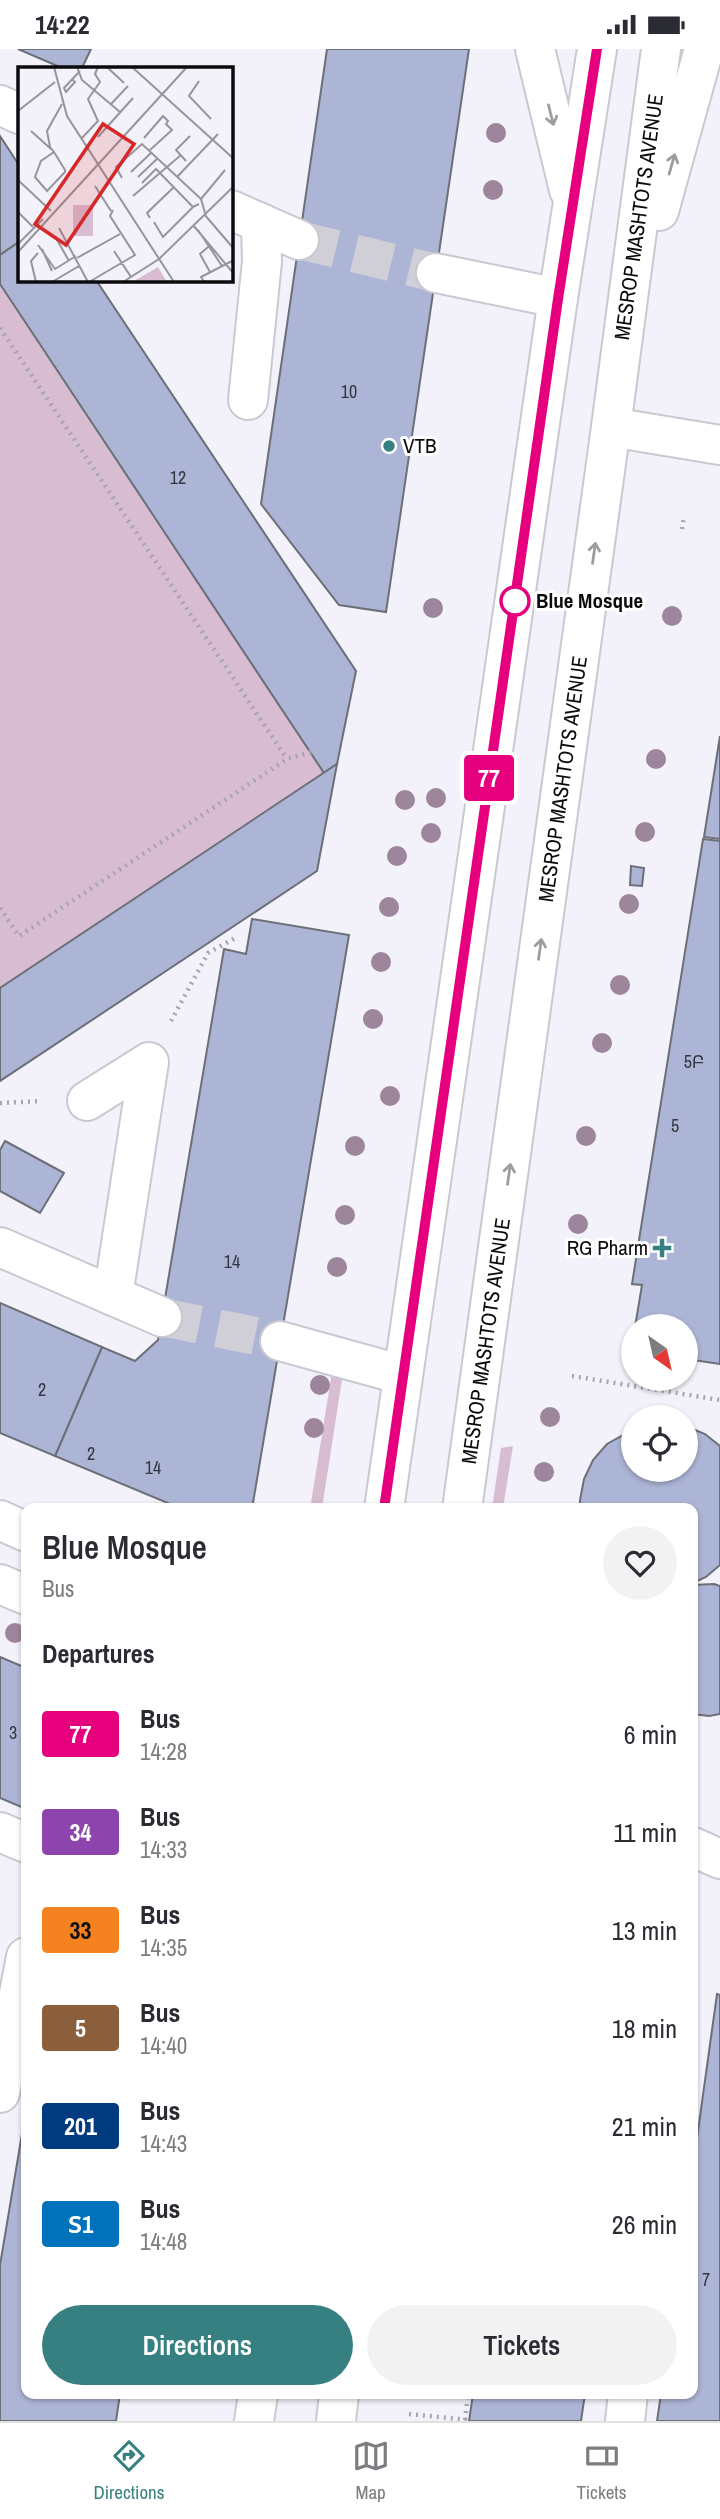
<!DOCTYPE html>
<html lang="en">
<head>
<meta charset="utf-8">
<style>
  body { margin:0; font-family:"Archivo Narrow","Noto Sans Armenian",sans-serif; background:#f2f2f3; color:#2b2b33; height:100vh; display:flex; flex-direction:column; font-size:26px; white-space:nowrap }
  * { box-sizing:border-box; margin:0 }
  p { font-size:23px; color:#7c7c81 }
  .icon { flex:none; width:38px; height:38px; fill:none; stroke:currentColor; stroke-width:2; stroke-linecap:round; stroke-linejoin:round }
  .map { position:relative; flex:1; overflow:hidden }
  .details { position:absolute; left:21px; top:1454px; width:677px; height:896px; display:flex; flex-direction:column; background:#fff; border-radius:14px; box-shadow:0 2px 5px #0004 }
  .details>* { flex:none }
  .badge { padding:0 14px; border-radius:5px; font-size:24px; line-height:46px }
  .needle { width:46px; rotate:146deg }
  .controls { position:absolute; left:621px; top:1265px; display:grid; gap:14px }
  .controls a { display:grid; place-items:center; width:77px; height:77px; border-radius:50%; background:#fff; box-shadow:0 2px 5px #0004; font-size:35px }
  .map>.badge { position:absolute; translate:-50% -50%; box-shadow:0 0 0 4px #fff }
  h2 { padding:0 21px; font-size:26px; line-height:63px }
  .round { display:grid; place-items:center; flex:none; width:74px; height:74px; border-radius:37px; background:#f2f2f3 }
  .head { display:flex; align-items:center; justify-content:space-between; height:119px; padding:0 21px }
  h1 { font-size:33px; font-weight:600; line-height:52px }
  .primary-button { display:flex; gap:14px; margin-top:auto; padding:14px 21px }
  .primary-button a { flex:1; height:80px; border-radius:42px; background:#378081; color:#fff; font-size:28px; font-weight:600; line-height:80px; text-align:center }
  .primary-button a+a { background:#f2f2f3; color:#2b2b33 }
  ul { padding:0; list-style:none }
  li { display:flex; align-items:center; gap:21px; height:98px; padding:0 21px }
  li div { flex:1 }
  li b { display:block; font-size:26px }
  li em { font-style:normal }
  li .badge { min-width:77px; font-weight:700; text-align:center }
  .status { display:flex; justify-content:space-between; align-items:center; height:49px; padding:0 35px; background:#fff; direction:ltr }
  .status svg { height:19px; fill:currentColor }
  .tabs { display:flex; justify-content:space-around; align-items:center; height:98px; border-top:2px solid #e1e1e2; background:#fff; font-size:19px; color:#7c7c81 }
  .tabs a { display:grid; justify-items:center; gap:4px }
  .tabs .selected { color:#378081 }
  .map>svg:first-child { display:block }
  .green { fill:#d8bcd1 }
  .building { fill:#adb5d6; stroke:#6d6f77; stroke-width:2 }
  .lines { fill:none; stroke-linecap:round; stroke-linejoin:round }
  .minor-tunnel { stroke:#d0ced7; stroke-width:38; stroke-dasharray:38 19; stroke-linecap:butt }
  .minor-casing { stroke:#cac8d1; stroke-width:42 }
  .major-casing { stroke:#cac8d1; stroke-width:42 }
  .highway-casing { stroke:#cac8d1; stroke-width:42 }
  .path { stroke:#a6a5ac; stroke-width:4.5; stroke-dasharray:2 5; stroke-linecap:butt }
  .minor { stroke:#fff; stroke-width:38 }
  .major { stroke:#fff; stroke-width:38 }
  .highway { stroke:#fff; stroke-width:38 }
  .tree { fill:#9d859c }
  .oneway { stroke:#9d9d9f }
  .line-casing { stroke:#fff; stroke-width:16 }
  .line { stroke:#e6007e; stroke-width:10 }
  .poi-dot { fill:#378081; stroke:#fff; stroke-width:2.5 }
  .stop-dot { fill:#fff; stroke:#e6007e; stroke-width:3.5 }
  .labels { text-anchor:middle; stroke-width:6; stroke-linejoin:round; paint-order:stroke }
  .number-label { font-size:18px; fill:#343640 }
  .street-label { font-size:21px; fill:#0b0b0e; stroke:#fff }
  .poi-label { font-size:21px; fill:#0b0b0e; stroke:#fff; text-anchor:start }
  .stop-label { font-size:21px; font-weight:bold; fill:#0b0b0e; stroke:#fff; text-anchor:start }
  .inset-road { fill:none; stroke:#96959c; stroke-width:2 }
  .view { fill:#d62828; fill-opacity:0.15; stroke:#d62828; stroke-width:3.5 }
  .inset-edge { fill:none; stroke:#0b0b0e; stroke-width:3.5 }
</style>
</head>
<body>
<div class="status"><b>14:22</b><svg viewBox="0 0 49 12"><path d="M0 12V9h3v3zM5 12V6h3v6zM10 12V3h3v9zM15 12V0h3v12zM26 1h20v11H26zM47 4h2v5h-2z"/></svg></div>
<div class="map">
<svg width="720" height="2372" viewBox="0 0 720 2372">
  <rect width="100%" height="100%" fill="#f3f1fa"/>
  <g class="green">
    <polygon points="0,235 324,724 0,939"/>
    <polygon points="333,1317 343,1324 322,1459 310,1460"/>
    <polygon points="513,1397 503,1459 492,1459 501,1399"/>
  </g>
  <g class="building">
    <polygon points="18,0 91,0 82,19 62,19"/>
    <polygon points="327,0 469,0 386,563 339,556 261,455"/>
    <polygon points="0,87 19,116 19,193 0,206"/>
    <polygon points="19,193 19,231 96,231 356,622 337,715 324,724 0,235 0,206"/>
    <polygon points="720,687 720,790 704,788"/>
    <polygon points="337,715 317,822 0,1032 0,939"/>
    <polygon points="703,790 720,792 720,1315 686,1310 686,1278 635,1278 642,1236 632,1235"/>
    <polygon points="631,817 644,819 642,837 630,836"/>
    <polygon points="252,870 349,886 253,1454 244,1460 182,1460 55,1407 102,1298 135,1312 158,1291 224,900 246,905"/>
    <polygon points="5,1092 64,1124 40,1164 0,1142 0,1101"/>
    <polygon points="0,1254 102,1298 55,1407 0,1384"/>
    <polygon points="686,1377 705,1385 720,1397 720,1516 706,1528 693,1534 693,1460 580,1460 580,1451 584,1430 593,1411 607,1395 634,1380 634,1421 686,1421"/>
    <polygon points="714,1535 720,1537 720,1665 709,1667 693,1665 693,1536"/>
    <polygon points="0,1608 26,1619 26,1760 0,1749"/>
    <polygon points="717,1945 720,1946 720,2372 657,2372 661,2345 693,2345 693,2118"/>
    <polygon points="26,2061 26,2345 120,2345 116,2372 0,2372 0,2216"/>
    <polygon points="473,2345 585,2345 581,2372 469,2372"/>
  </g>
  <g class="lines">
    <g class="minor-tunnel">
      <polyline points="299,191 436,224"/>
      <polyline points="162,1268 280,1292"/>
    </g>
    <defs>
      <g id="minor">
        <polyline points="0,56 19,65"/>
        <polyline points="231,161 299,191"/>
        <polyline points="436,224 558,249"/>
        <polyline points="248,351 262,212 261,174"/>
        <polyline points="611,378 720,396"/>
        <polyline points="87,1052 149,1013 113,1247"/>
        <polyline points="0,1198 162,1268"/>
        <polyline points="280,1292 403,1326"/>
        <polyline points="0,1783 26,1794"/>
        <polyline points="0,2044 26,1908"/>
        <polyline points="625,2372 628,2345"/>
      </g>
      <g id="major">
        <polyline points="0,1471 26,1483"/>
        <polyline points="0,1535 26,1546"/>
        <polyline points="693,1798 720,1810"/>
      </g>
      <g id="highway">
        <polyline points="535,0 569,141"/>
        <polyline points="659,162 704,0"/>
        <polyline points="384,1460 558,249 597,0"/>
        <polyline points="462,1460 611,378 661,0"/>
        <polyline points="254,2372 258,2345"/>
        <polyline points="336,2372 339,2345"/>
      </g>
    </defs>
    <use href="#minor" class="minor-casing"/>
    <use href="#major" class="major-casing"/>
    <use href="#highway" class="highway-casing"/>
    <g class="path">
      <polyline points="0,279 287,710"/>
      <polyline points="682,480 684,467"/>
      <polyline points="0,859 19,887 287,710 311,703"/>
      <polyline points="171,972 208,904 237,888"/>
      <polyline points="0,1054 41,1052"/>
      <polyline points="572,1327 720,1351"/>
      <polyline points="409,2365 469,2371"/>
      <polyline points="465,2371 468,2345"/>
    </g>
    <use href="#minor" class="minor"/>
    <use href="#major" class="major"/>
    <use href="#highway" class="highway"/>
  </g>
  <g class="tree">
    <circle cx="496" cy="84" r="10"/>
    <circle cx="493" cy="141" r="10"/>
    <circle cx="433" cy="559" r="10"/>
    <circle cx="672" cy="567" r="10"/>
    <circle cx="656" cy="710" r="10"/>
    <circle cx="436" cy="749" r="10"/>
    <circle cx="405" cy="751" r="10"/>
    <circle cx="645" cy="783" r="10"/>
    <circle cx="431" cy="784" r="10"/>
    <circle cx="397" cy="807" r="10"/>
    <circle cx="629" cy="855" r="10"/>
    <circle cx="389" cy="858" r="10"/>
    <circle cx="381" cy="913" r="10"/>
    <circle cx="620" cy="936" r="10"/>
    <circle cx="373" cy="970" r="10"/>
    <circle cx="602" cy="994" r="10"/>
    <circle cx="390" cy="1047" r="10"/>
    <circle cx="586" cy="1087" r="10"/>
    <circle cx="355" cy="1097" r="10"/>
    <circle cx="345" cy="1166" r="10"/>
    <circle cx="578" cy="1175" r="10"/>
    <circle cx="337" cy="1218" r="10"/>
    <circle cx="320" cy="1336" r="10"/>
    <circle cx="550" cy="1368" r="10"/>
    <circle cx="314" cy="1379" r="10"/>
    <circle cx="544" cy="1423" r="10"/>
    <circle cx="15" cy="1584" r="10"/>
  </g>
  <defs><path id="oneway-shaft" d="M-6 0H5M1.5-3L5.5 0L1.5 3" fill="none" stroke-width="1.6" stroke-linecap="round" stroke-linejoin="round" transform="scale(1.75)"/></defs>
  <g class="oneway">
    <use href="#oneway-shaft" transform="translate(551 66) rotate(76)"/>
    <use href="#oneway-shaft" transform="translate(672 115) rotate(-74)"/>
    <use href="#oneway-shaft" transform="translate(594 504) rotate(-82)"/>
    <use href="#oneway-shaft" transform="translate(540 900) rotate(-82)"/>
    <use href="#oneway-shaft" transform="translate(509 1125) rotate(-82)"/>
  </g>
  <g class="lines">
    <defs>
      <polyline id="line" points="384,1460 558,250 597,0"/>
    </defs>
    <use href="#line" class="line-casing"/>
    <use href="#line" class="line"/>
  </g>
  <g class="poi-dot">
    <circle cx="389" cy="397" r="7"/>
    <path d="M658.5 1188.5h7v7h7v7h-7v7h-7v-7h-7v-7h7z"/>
  </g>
  <circle class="stop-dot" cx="515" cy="552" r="14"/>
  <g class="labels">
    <g class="number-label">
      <text x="349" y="349">10</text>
      <text x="178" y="435">12</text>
      <text x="694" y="1019">5Բ</text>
      <text x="675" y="1083">5</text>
      <text x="232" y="1219">14</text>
      <text x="42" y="1347">2</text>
      <text x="91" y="1411">2</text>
      <text x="153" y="1425">14</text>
      <text x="13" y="1690">3</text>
      <text x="706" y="2237">7</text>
    </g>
    <g class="street-label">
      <text transform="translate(639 168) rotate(-82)" y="7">MESROP MASHTOTS AVENUE</text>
      <text transform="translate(563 730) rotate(-82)" y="7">MESROP MASHTOTS AVENUE</text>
      <text transform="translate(486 1292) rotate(-82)" y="7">MESROP MASHTOTS AVENUE</text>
    </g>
    <g class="poi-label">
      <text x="403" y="404">VTB</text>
      <text x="648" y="1206" text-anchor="end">RG Pharm</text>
    </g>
    <g class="stop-label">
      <text x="536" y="559">Blue Mosque</text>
    </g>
  </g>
  <g transform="translate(18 18)">
    <rect width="215" height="215" fill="#f3f1fa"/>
    <path d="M55,138H75V169H55ZM140,200L149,215H115L116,214Z" fill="#d8bcd1"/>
    <path class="inset-road" d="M36,0L49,49L156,215M59,0L64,13L102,45M89,0L106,16M114,0L216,92M54,12L57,15L48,25L46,21L62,4M181,14L171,29L193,52M93,37L110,19M0,44L37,15M13,64L33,82M80,70L115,31M126,71L145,49L150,54L148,57L154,63L132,83M63,72L80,54L70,32L82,15L77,7L80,0M36,85L23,94L17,110L29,124L47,105V103L36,85L32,80L29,64L44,37M168,94L158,83L172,69M113,105L134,85M120,110L140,91M159,110L200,67M104,111L98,100L124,77L183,132M0,113L33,144M124,116L138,102L175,140L181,137M77,119L93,144M115,129L163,88M0,145L15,160M187,146L183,132L207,103M186,147L216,182M132,151L129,146L156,120M136,155L145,170L175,140M175,158L216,207M41,161L70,215M180,163L204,199M38,171L51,194M0,177L25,152M20,178L37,202L58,189M190,180L182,187L192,205M24,182L34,204M96,184L113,210M0,185L169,0M59,191L102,167M18,215L13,194L20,186M34,215L61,199M71,215L117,188L92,149L95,143M105,215L141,192L216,119M186,215L183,210L216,193"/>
    <path class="view" d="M85,57L116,77L48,178L17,157Z"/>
    <rect width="215" height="215" class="inset-edge"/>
  </g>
</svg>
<div class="controls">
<a><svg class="needle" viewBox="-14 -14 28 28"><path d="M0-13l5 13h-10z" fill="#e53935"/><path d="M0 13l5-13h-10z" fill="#7c7c81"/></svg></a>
<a><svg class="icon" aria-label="locate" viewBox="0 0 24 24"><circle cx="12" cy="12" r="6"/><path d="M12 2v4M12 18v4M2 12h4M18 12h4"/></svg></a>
</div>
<b class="badge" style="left:489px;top:729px;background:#e6007e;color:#fff">77</b>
<section class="details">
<div class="head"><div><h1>Blue Mosque</h1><p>Bus</p></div><a class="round"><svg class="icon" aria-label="heart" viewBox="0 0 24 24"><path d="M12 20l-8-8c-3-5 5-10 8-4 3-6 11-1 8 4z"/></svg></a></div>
<h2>Departures</h2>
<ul>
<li><span class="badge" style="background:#e6007e;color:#fff">77</span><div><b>Bus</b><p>14:28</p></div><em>6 min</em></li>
<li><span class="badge" style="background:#8e44ad;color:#fff">34</span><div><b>Bus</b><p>14:33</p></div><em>11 min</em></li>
<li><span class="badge" style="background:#f58220;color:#111">33</span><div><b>Bus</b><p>14:35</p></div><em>13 min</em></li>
<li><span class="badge" style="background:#8b5e3c;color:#fff">5</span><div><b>Bus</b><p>14:40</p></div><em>18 min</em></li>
<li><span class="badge" style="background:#003b80;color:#fff">201</span><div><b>Bus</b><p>14:43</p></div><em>21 min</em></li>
<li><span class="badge" style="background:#0072bc;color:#fff">Տ1</span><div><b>Bus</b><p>14:48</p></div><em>26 min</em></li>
</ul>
<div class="primary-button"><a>Directions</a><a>Tickets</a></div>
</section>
</div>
<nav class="tabs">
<a class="selected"><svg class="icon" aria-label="directions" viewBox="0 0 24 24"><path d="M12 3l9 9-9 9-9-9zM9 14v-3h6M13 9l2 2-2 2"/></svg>Directions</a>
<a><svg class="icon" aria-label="map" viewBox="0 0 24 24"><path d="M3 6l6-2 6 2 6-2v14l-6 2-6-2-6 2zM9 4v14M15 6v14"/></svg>Map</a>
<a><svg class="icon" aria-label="tickets" viewBox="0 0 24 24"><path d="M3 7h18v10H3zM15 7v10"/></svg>Tickets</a>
</nav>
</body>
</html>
